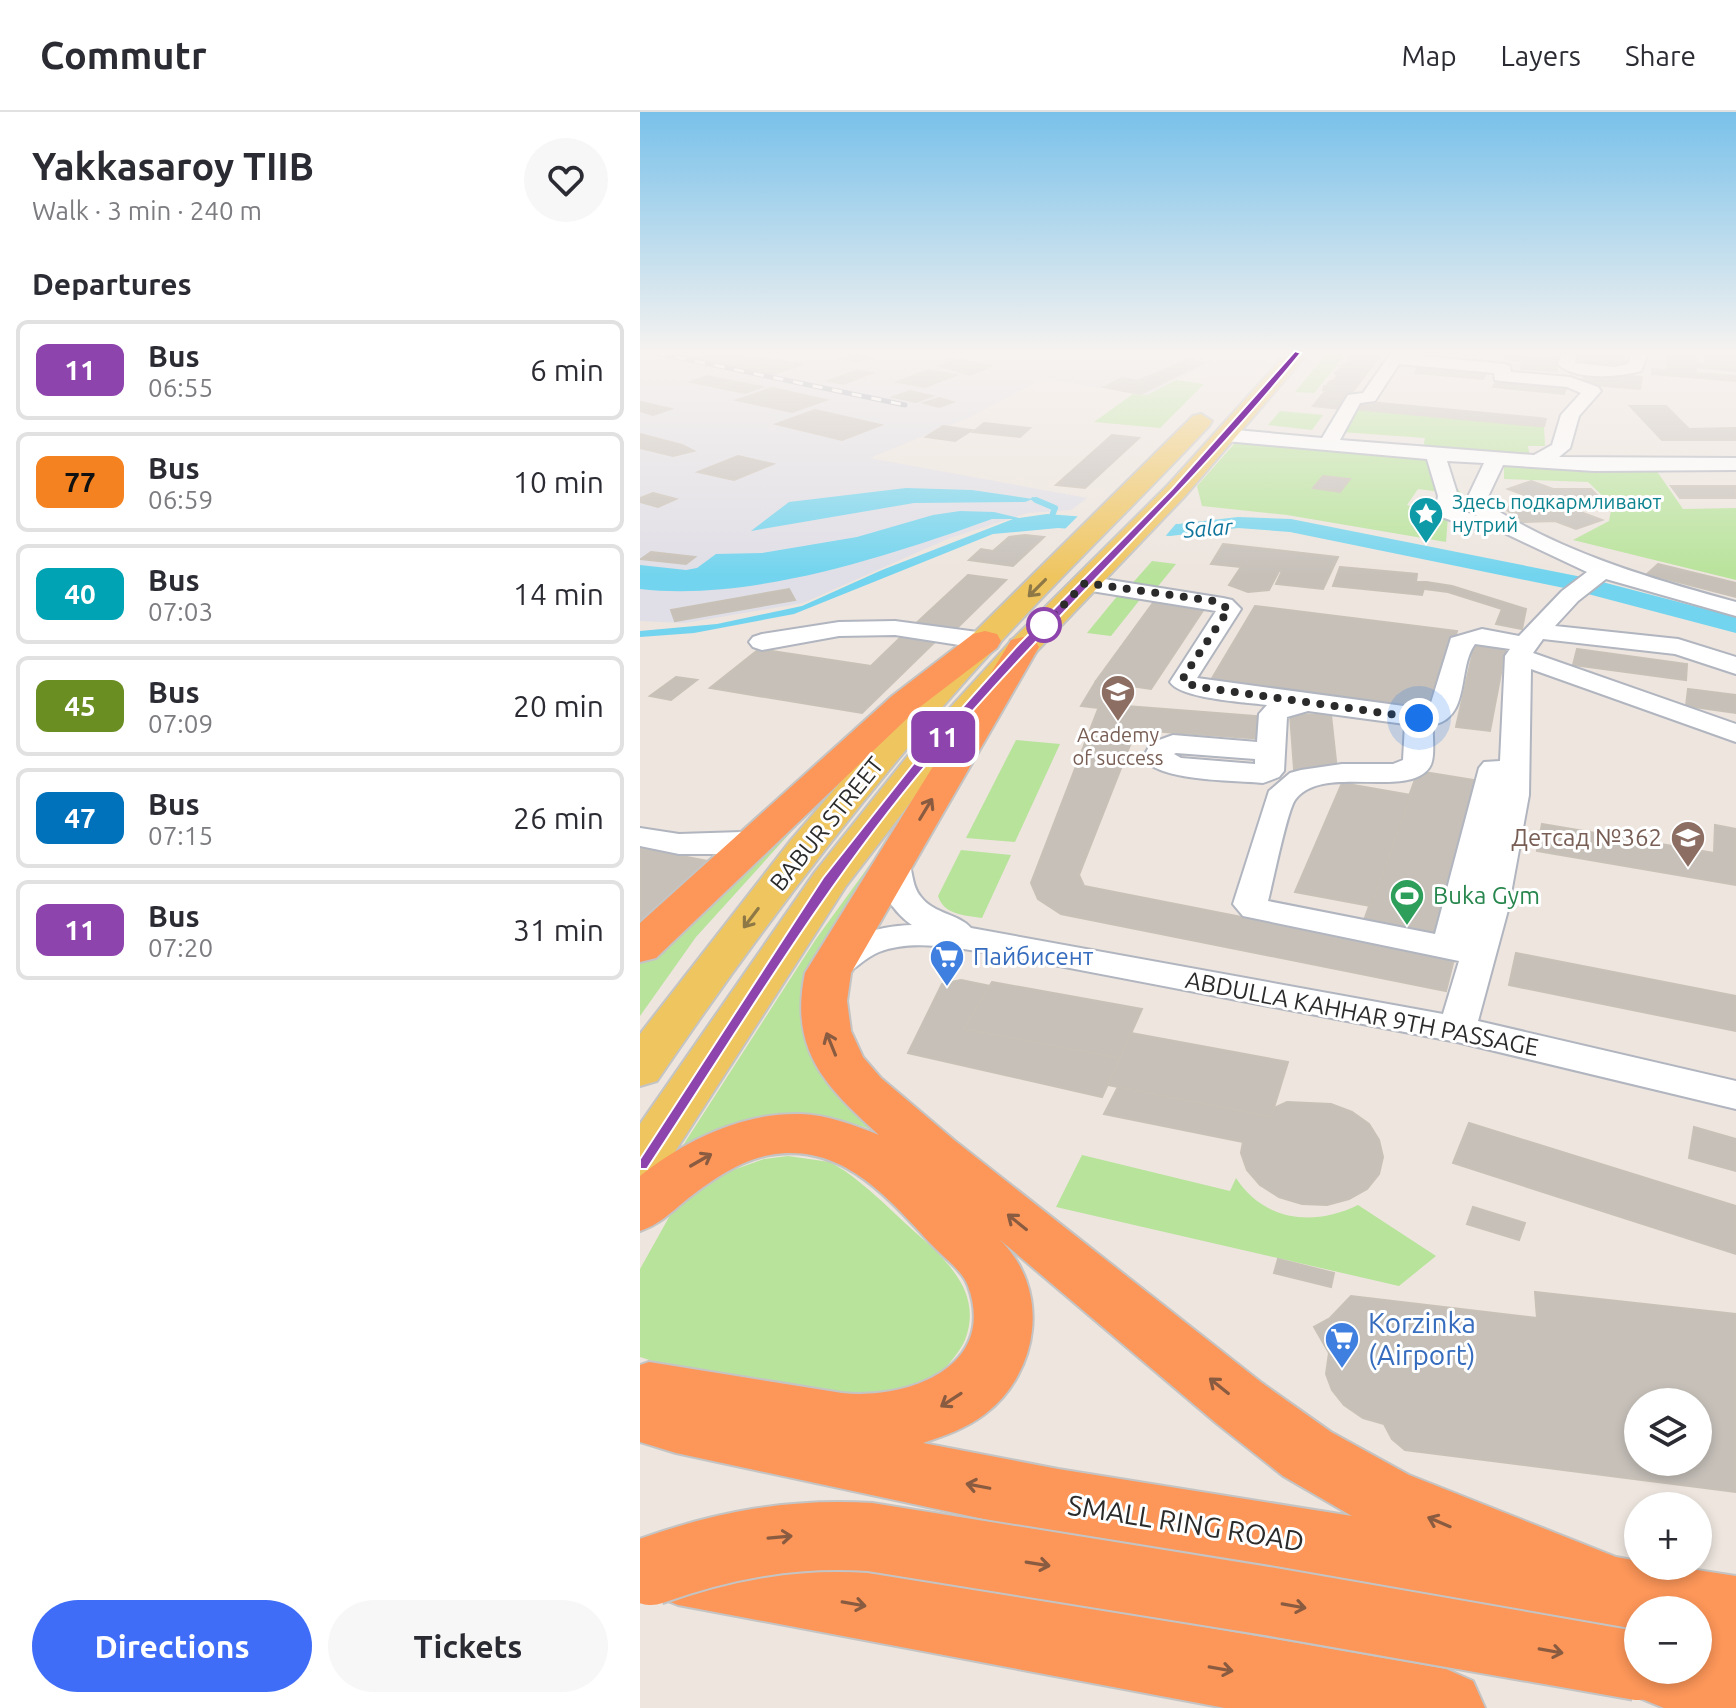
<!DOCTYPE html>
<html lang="en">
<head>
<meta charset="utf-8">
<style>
  body { margin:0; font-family:Ubuntu,sans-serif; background:#f7f7f7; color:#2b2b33; height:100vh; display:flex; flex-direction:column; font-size:30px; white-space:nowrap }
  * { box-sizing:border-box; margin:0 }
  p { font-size:26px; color:#7c7c81 }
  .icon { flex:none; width:44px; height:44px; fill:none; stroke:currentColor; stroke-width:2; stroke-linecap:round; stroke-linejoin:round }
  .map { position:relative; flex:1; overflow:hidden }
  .side { display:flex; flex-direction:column; background:#fff; width:640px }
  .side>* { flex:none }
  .badge { padding:0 16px; border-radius:12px; font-size:28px; line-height:52px }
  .controls { position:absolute; left:984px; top:1276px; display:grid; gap:16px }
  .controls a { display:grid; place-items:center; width:88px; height:88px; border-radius:50%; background:#fff; box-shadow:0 4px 12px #0003; font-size:40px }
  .you { position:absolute; width:40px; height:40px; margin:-20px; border:6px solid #fff; border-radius:50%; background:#1a73e8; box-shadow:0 0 0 12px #1a73e833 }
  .map>.badge { position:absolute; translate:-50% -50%; box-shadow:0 0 0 4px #fff }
  h2 { padding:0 32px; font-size:30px; line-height:72px }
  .round { display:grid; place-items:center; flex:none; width:84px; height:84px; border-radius:42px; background:#f7f7f7 }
  .headline { display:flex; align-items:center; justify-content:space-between; height:136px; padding:0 32px }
  h1 { font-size:38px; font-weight:700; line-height:60px }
  .cta { display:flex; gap:16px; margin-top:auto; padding:16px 32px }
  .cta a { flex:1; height:92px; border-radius:48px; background:#406df8; color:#fff; font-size:32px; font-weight:700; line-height:92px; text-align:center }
  .cta a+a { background:#f7f7f7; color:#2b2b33 }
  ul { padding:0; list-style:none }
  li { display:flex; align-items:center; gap:24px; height:100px; margin:0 16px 12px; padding:0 16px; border:4px solid #e1e1e2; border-radius:12px }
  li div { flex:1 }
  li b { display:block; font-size:30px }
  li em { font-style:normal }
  li .badge { min-width:88px; font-weight:700; text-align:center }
  header { display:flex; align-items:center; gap:48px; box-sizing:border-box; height:112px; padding:0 40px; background:#fff; border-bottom:2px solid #e1e1e2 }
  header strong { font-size:38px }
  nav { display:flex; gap:44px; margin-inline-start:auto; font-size:28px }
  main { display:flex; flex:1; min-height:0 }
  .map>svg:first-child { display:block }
  .industrial { fill:#e0dee6 }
  .green { fill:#b8e39b }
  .water { fill:#72d4ee }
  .pier { fill:#ede5de }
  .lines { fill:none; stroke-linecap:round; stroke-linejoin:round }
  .stream-far1 { stroke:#72d4ee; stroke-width:4 }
  .stream { stroke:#72d4ee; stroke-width:6 }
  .building { fill:#c6c0b9; stroke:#c8c1b7; stroke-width:2; fill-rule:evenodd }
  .minor-casing { stroke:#b1b5bf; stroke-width:4 }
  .major-casing { stroke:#c4c4c4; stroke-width:4 }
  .highway-casing { stroke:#c4c4c4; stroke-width:4 }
  .minor { fill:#fff; fill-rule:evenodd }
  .major { fill:#efc560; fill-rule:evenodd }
  .highway { fill:#fc9659; fill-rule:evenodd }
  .rail-casing { stroke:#a0a5b5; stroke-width:5 }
  .rail { stroke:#fff; stroke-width:3; stroke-dasharray:10; stroke-linecap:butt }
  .highway-bridge-casing { stroke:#c4c4c4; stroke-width:72; stroke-linecap:butt }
  .highway-bridge { stroke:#fc9659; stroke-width:68 }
  .oneway { stroke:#8d7846 }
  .oneway2 { stroke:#895b40 }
  .line { fill:#8e44ad; stroke:#fff; stroke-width:2 }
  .walk { stroke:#2b2b2b; stroke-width:8; stroke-dasharray:0 14.4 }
  .stop-dot { fill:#fff; stroke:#8e44ad; stroke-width:4 }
  .labels { text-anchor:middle; stroke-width:6; stroke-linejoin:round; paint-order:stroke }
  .far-culture-label { font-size:20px; fill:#0d838f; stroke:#fff; text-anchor:start }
  .far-education-label { font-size:20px; fill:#785e54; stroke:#fff }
  .far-water-label { font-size:22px; font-style:italic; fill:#0f749c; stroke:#fff }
  .street-label { font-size:24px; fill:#2b2b2b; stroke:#fff }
  .education-label { font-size:24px; fill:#785e54; stroke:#fff; text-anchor:end }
  .leisure-label { font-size:24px; fill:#27864d; stroke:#fff; text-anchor:start }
  .shop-label { font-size:24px; fill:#366cbe; stroke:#fff; text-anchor:start }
  .near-shop-label { font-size:28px; fill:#366cbe; stroke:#fff; text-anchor:start }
  .near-street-label { font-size:28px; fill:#2b2b2b; stroke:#fff }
</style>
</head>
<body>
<header>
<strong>Commutr</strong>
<nav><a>Map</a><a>Layers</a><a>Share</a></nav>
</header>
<main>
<section class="side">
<div class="headline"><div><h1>Yakkasaroy TIIB</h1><p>Walk · 3 min · 240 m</p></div><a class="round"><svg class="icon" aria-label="heart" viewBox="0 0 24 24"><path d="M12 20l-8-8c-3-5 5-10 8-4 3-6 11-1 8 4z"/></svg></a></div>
<h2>Departures</h2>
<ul>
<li><span class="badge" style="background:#8e44ad;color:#fff">11</span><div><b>Bus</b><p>06:55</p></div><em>6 min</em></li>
<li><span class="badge" style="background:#f58220;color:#111">77</span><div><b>Bus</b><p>06:59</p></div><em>10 min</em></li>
<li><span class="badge" style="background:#00a3b4;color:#fff">40</span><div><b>Bus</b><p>07:03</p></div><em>14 min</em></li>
<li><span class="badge" style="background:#6b8e23;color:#fff">45</span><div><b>Bus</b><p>07:09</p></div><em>20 min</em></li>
<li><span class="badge" style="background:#0072bc;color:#fff">47</span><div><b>Bus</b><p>07:15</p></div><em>26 min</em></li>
<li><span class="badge" style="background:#8e44ad;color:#fff">11</span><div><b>Bus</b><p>07:20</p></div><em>31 min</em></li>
</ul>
<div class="cta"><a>Directions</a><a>Tickets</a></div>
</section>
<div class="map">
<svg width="1096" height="1596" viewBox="0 0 1096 1596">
  <rect width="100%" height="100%" fill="#ede5de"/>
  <polygon class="industrial" points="0,241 542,241 570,250 507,283 403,267 328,306 230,346 447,386 431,398 388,401 310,426 163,491 45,511 0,509"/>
  <g class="green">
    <polygon points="687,241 707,241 674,281 655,280"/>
    <polygon points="536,268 564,272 520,316 454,310 493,282 507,283"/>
    <polygon points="713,297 904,314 905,334 888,334 890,345 783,336 785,326 701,320"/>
    <polygon points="640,299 683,303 672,318 628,313"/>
    <polygon points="595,331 790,345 823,383 778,377 767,393 808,405 806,430 647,403 562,394 557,374"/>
    <polygon points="864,352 972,359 1014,355 1043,397 1096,396 1096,468 933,428 969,409 972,393 948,370 864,367"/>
    <polygon points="512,449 536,452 515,478 490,474"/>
    <polygon points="479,482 502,485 471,524 447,521"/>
    <polygon points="376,628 420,632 375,730 326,726"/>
    <polygon points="190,677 56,825 0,904 0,850 11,844"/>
    <path d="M276,689L173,947C192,978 214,999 241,1022C170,988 112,1018 40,1038L176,827Z"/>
    <path d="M321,738L371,743L342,806C324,803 304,803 298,784Z"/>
    <path d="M442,1043L590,1079L596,1066C624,1109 673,1115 718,1093L796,1144L759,1174L416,1095Z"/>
    <path d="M148,1044L190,1050L205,1059C226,1074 246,1093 265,1111C299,1142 345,1176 325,1228C316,1249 290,1269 276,1290L66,1266L0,1245V1157L33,1098L79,1063L124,1047Z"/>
  </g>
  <g class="water">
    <polygon points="266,376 332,378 393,387 385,390 274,391 111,419 149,390"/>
    <path d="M320,399L354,400L379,406L407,402L538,412L598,405L651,407L947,466L1096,505V521L929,477L650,420L598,416L530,424L418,416L353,422L154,502L54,521L0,525V519L77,512L162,494L242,458L373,407H352C249,444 110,490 0,477V453L46,458L57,456L76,442L122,441L217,425L293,403Z"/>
  </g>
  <polygon class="pier" points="442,400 540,407 523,427 421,421"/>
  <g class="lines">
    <polyline class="stream-far1" points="393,387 401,390"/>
    <polyline class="stream" points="396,388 415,396 410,409"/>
  </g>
  <g class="building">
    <polygon points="20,241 102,241 97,243 163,252 134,262"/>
    <polygon points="217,241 220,241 235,244 218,250 201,247"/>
    <polygon points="713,241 741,241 733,253 708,250 711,247 707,246 712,245 708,244"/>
    <polygon points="937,241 984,241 983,248 937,244"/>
    <polygon points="1027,241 1055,244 1056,261 1096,264 1096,269 1012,262 1012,257 1027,258"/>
    <polygon points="1065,241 1096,241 1096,252 1065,250"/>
    <polygon points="866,242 918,246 917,251 865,247"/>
    <polygon points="937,244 990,249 987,256 934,251"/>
    <polygon points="311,247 351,254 330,263 300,254"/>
    <polygon points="547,248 563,251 501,282 484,279 503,270 497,269"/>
    <polygon points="708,250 733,253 708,286 682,283 686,279 682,278 687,277 683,276 689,275 685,274 690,272 687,272 692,270 688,270 694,268 698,262 694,262 700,260 696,260 705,254 701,254"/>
    <polygon points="882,250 917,252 917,259 881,257"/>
    <polygon points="1055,251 1096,255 1096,259 1056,255"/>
    <polygon points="779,254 847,260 843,267 775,261"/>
    <polygon points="218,258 232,261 203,272 188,269"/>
    <polygon points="288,258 316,263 285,275 257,270"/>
    <polygon points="945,260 1002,265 1000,277 942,272"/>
    <polygon points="67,264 121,275 105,281 51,270"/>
    <polygon points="482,266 503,270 484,279 464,275"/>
    <polygon points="857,268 927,275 924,282 853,275"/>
    <polygon points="132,276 186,288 152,300 97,288"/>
    <polygon points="270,279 292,284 276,290 253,285"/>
    <polygon points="682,283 708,286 700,297 673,294"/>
    <polygon points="299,286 313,290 299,295 284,291"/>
    <polygon points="719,289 900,306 906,307 904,314 898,314 713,297"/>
    <polygon points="0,290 1,290 31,297 13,303 0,299"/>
    <polygon points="990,294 1026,294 1049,317 1096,316 1096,328 1022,328"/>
    <polygon points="175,298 241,313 202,328 136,312"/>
    <polygon points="344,311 390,316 380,325 333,320"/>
    <polygon points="303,314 332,318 315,329 286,325"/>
    <polygon points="0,322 42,333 54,339 33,344 0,336"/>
    <polygon points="472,323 499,326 445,376 416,373"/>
    <polygon points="98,344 133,352 94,368 58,360"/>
    <polygon points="683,364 710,367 700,380 673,376"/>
    <polygon points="891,369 913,377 951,377 963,389 930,390 930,396 962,408 936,417 915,409 882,410 863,395 894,392 895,387 868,377"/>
    <polygon points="1031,374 1096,374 1096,386 1040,386"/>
    <polygon points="13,381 36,387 18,395 0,390 0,386"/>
    <polygon points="385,423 404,425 373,454 329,448 341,437 353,439 369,425"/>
    <polygon points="583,432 698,445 683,477 636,472 642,459 639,459 629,478 608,480 589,473 601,455 571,452"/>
    <polygon points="11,440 55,445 46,452 1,447"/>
    <polygon points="1018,452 1096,471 1096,485 1007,462"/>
    <polygon points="700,455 777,462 776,470 786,470 782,483 693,474"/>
    <polygon points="328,463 366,468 312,521 272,515"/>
    <polygon points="786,470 812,474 886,497 882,517 856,512 862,497 808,480 784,477"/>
    <polygon points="149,477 155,488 35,509 31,498"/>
    <polygon points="518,484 568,491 511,577 456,569"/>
    <polygon points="615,494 817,519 792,599 571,568"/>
    <polygon points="267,519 301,524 222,601 70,576 119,537 231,554"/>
    <polygon points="835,531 866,535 850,619 816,615"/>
    <polygon points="937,537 1047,552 1046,568 933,553"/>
    <polygon points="36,565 57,568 31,588 10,584"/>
    <polygon points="456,569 493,574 480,593 460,592 458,596 441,594"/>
    <polygon points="1048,577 1096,583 1096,601 1046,594"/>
    <polygon points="460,592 627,605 623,627 496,618 439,763 444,774 814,847 806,879 421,802 398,787 391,771"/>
    <polygon points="650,602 691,603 697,658 654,657"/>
    <polygon points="778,659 840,669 796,825 723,811"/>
    <polygon points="702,671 771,683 731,794 655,780"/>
    <polygon points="902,712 1074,741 1075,713 1096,717 1096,773 897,739"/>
    <polygon points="0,736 67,749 0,819"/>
    <polygon points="876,841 1096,884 1096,919 869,873"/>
    <polygon points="321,868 350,874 324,917 480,946 462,985 268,941 302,872"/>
    <polygon points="352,870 502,897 480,946 324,917"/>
    <polygon points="491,921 648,950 631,1005 468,973"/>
    <polygon points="478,975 631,1005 634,996 647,990 691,992 712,1000 729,1012 739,1028 743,1045 739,1062 727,1077 709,1087 687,1093 662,1092 639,1085 620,1073 607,1058 601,1041 603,1030 464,1002"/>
    <polygon points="829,1011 1096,1094 1096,1142 813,1051"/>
    <polygon points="1054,1015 1096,1027 1096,1059 1049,1046"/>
    <polygon points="833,1095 885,1111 879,1128 827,1112"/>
    <polygon points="638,1147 694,1161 691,1175 634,1161"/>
    <path d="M895,1180L1096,1202V1380L765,1338L752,1327L744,1312L723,1306L704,1293L692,1278L686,1262L689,1241L674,1215L690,1206L711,1184L897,1206ZM998,1290H1058V1350H998Z"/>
  </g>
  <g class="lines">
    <defs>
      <g id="minor">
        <path d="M751,241L864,252L870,254L871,260L930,265L958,275L961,279L939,304L930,336L919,345L1096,346V358L954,359L863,353L845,391C923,441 1008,466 1096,490V504L966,467L938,489L915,514L1038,527L1096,545V562L1035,542L903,527L893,541L1096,612V630L891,557L889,683L868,798L838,909L1096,969V997L817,930L346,840C313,836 271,827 239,840C215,850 206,873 178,866L173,858C194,826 236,814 272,813C253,800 227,765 243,742L254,739L265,742C274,755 270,772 281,785C294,802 319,802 331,816L803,902L819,849L603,804L593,792L629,679L650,661L661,658L702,652H753L763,648L765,612L668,599L647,605L644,659L639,665L623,671C594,668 520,670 503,646L511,631L533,623L617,630L619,602L627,593C606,590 541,587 530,570L576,499L445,478L437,476L433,471L437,466L445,464L583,486L592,488L601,497L557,566L786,597L790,594L811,526L842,517L879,524L922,479L947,460L856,417L846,421L799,404L795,400L798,384L787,347L585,329L576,323L585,317L682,326L708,283L723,281ZM759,252L854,261L855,268L861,269L927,275L941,281L921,303L912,333L894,343L700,328L720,291L735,289ZM807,349L844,351L824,393L837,404L817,397L818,384ZM835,532L870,537L865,544L860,649L844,650L839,656L795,822L628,789C633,770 647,699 655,688C681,651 767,687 789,656C796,647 792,625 793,613C831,605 817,557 835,532ZM536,641L615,647V652L541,646L534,642Z"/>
        <path d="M922,241H936L935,251L975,255L988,252L992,241H1008L1001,259C980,265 934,269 918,252Z"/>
        <polygon points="255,509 345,521 354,524 358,529 354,534 345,537 255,523 199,524 122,538 113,535 109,530 113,525 122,522 199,510"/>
        <polygon points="0,716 39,722 102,720 124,725 129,732 124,739 113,742 39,742 0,734"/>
      </g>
      <g id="major">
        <polygon points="647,241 668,241 545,384 394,542 304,647 206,774 18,1066 0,1072 0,1012 175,760 278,631 372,528 527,374"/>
        <path d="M561,302L572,309L569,314C499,389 424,460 355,536C231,672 120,817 17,969L0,974V922L151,728L241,623L334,521L553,304Z"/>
      </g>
      <g id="highway">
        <polygon points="345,519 357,522 361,529 357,536 276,598 16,846 0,850 0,811 252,584 333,522"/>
        <path d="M383,525L395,528L399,535L211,861L207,889L211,919L223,945L241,966L314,1028L622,1271L691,1320L769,1363L976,1445L998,1449V1454H1031L1096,1464V1596H1024L997,1585L986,1558L998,1531V1558H1058V1498H998V1521L418,1423L36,1341L0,1330V1253L9,1250L202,1281C266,1288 358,1256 328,1174C323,1159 303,1145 292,1133C248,1086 202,1030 130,1043C98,1049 69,1070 45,1089C29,1102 20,1112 0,1119V1064C44,1029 103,1000 161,1002C188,1003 214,1013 239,1023C185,974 149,938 165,861L367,535L371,528ZM359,1127L576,1311L643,1364L712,1404L418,1357L283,1331C304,1324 327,1316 345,1302C400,1260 411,1176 359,1127Z"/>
        <polygon points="38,1423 806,1557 833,1569 845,1596 585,1596 38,1493 13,1483 2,1458 13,1433"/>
      </g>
    </defs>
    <use href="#minor" class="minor-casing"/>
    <use href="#major" class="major-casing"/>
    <use href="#highway" class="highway-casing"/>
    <use href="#minor" class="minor"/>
    <use href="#major" class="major"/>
    <use href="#highway" class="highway"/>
    <defs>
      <polyline id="rail" points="16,241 265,293"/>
    </defs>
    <use href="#rail" class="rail-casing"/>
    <use href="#rail" class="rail"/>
    <defs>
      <path id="highway-bridge" d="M11,1459C84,1433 153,1420 230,1425L633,1490L998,1554"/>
    </defs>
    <use href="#highway-bridge" class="highway-bridge-casing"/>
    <use href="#highway-bridge" class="highway-bridge"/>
  </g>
  <defs><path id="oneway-shaft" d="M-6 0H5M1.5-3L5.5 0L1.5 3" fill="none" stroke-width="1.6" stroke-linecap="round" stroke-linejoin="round" transform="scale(2)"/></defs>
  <g class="oneway">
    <use href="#oneway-shaft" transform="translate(397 476) rotate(135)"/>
    <use href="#oneway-shaft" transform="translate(111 806) rotate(127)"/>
  </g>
  <g class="oneway2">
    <use href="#oneway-shaft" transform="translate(286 697) rotate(-59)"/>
    <use href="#oneway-shaft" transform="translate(191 932) rotate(-112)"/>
    <use href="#oneway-shaft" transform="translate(61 1048) rotate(-30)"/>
    <use href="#oneway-shaft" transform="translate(377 1110) rotate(-141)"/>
    <use href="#oneway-shaft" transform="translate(579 1274) rotate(-141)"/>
    <use href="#oneway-shaft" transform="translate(311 1288) rotate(147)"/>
    <use href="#oneway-shaft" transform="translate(338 1374) rotate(-169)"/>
    <use href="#oneway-shaft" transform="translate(799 1410) rotate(-157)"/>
    <use href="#oneway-shaft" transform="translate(140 1425) rotate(-5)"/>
    <use href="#oneway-shaft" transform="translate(398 1452) rotate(9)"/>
    <use href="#oneway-shaft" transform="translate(214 1492) rotate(10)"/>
    <use href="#oneway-shaft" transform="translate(654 1494) rotate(10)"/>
    <use href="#oneway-shaft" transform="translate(911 1539) rotate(10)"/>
    <use href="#oneway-shaft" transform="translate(581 1557) rotate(10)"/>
  </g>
  <linearGradient id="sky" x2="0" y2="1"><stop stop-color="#79c1ea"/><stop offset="0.52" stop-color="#f7f3f0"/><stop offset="1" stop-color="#f7f3f0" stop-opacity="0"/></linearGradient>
  <rect width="1096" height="464" fill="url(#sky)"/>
  <path class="line" d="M655,239L661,241C548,380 414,502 298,639C187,768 100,916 7,1057H0V1047L183,766L286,636L379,532L532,377Z"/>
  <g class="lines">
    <polyline class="walk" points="404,513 445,471 574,489 589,497 544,564 543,570 559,575 779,606"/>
  </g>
  <defs>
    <symbol id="sight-pin" viewBox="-11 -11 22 30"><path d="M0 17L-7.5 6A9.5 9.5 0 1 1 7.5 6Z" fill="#0f9aa8" stroke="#fff"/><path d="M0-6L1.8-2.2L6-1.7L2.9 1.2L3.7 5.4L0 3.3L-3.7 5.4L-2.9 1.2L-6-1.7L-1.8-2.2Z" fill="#fff"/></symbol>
    <symbol id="school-pin" viewBox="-11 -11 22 30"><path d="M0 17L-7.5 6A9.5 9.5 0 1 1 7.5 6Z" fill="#8d6e63" stroke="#fff"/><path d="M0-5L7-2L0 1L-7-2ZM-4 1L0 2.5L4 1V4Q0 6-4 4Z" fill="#fff"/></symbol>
    <symbol id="stadium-pin" viewBox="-11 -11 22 30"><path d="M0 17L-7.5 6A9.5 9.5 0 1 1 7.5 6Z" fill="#2e9e5b" stroke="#fff"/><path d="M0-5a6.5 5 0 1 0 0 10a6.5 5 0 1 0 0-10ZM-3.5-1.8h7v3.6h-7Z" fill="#fff"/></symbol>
    <symbol id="supermarket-pin" viewBox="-11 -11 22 30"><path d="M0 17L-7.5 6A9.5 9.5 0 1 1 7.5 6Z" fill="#3f7fe0" stroke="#fff"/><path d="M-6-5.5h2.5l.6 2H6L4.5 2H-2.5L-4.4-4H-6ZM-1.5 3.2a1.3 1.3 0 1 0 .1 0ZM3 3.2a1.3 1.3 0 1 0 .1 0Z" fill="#fff"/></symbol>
  </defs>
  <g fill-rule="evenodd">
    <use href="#sight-pin" x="766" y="382" width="40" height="54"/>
    <use href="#school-pin" x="458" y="560" width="40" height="54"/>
    <use href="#school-pin" x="1028" y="706" width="40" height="54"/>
    <use href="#stadium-pin" x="747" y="764" width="40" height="54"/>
    <use href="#supermarket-pin" x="287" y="825" width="40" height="54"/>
    <use href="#supermarket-pin" x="682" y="1207" width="40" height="54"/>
  </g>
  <circle class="stop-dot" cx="404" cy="513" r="16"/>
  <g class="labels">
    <g class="far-culture-label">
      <text x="812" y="397">Здесь подкармливают<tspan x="812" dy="23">нутрий</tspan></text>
    </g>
    <g class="far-education-label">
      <text x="478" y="630">Academy<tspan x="478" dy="23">of success</tspan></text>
    </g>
    <g class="far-water-label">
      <text transform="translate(568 416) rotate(-4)" y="8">Salar</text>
    </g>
    <g class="street-label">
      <text transform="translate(187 712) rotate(-51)" y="8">BABUR STREET</text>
      <text transform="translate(722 902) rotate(11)" y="8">ABDULLA KAHHAR 9TH PASSAGE</text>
    </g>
    <g class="education-label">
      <text x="1022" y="734">Детсад №362</text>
    </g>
    <g class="leisure-label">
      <text x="793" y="792">Buka Gym</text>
    </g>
    <g class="shop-label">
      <text x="333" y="853">Пайбисент</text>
    </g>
    <g class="near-shop-label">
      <text x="728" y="1221">Korzinka<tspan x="728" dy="32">(Airport)</tspan></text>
    </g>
    <g class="near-street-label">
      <text transform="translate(546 1411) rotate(9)" y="10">SMALL RING ROAD</text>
    </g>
  </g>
</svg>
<div class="controls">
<a><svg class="icon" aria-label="layers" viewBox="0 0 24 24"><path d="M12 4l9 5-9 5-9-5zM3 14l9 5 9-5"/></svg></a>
<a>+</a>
<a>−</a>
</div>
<div class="you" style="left:779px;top:606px"></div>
<b class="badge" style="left:303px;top:625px;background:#8e44ad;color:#fff">11</b>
</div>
</main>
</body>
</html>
